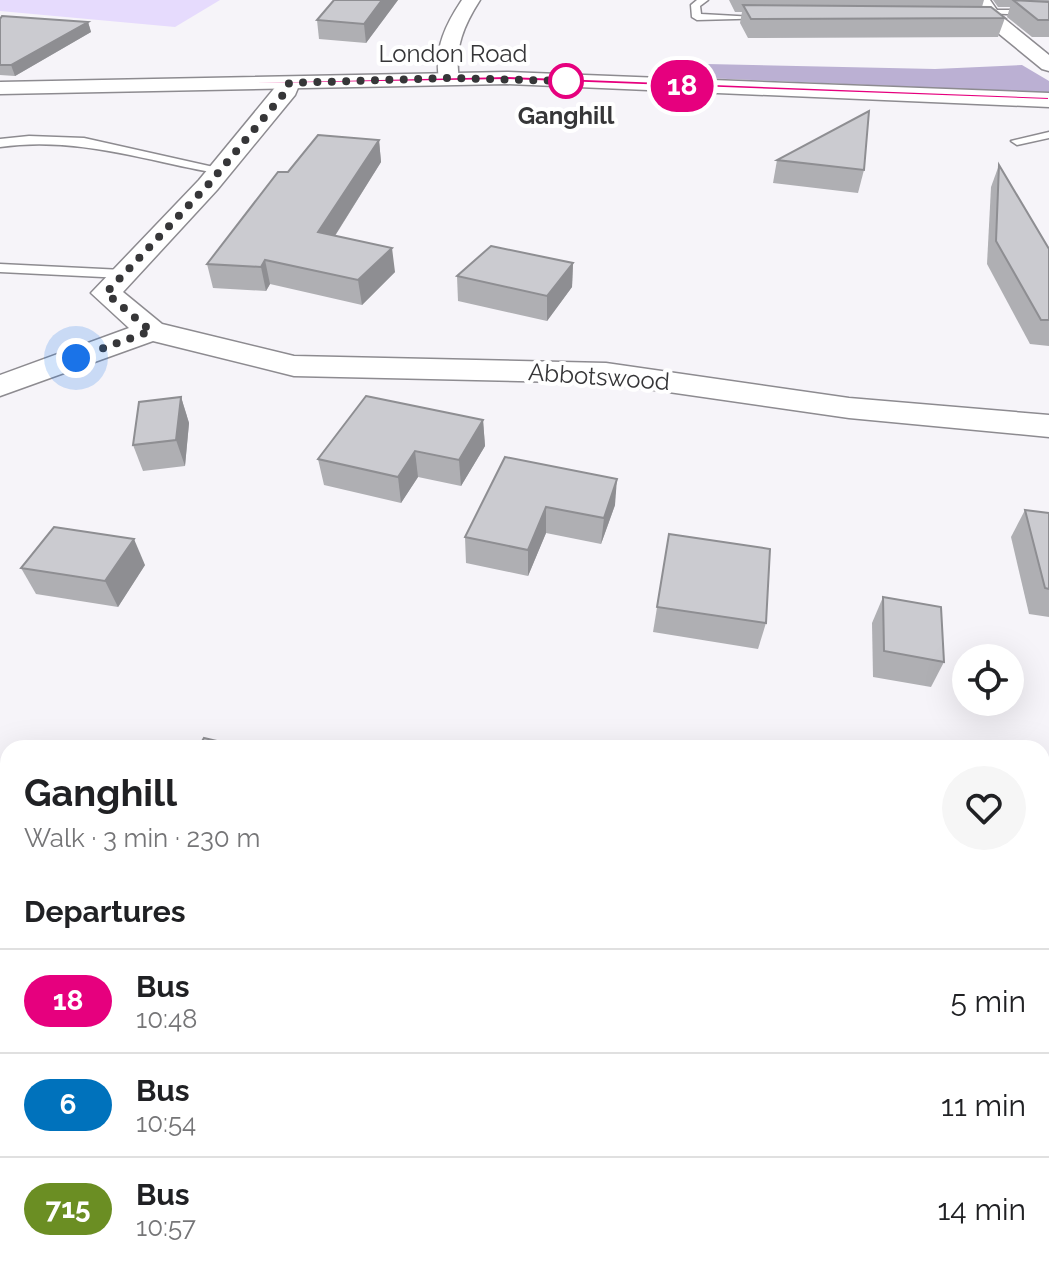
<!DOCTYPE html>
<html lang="en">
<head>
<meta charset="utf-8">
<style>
  body { margin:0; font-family:Raleway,sans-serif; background:#f6f6f6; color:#202124; height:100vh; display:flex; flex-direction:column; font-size:30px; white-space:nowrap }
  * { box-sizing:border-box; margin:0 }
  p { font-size:26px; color:#757577 }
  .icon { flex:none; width:44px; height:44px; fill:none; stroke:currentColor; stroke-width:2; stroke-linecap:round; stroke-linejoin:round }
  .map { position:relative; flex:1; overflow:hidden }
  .panel { position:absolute; left:0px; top:740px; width:1050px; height:538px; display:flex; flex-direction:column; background:#fff; border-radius:24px 24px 0 0; box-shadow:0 8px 32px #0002 }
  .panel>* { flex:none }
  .badge { padding:0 16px; border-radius:26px; font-size:28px; line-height:52px }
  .tools { position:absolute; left:952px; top:644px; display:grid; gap:16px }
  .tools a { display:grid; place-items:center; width:72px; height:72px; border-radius:50%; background:#fff; box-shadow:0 8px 32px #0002; font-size:40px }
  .you { position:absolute; width:40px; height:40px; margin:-20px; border:6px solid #fff; border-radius:50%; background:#1a73e8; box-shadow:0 0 0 12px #1a73e833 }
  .map>.badge { position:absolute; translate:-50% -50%; box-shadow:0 0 0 4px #fff }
  h2 { padding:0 24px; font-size:30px; line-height:72px }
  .round { display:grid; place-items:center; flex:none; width:84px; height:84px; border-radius:42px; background:#f6f6f6 }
  .summary { display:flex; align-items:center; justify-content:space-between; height:136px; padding:0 24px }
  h1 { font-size:38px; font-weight:700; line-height:60px }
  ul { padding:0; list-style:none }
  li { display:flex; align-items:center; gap:24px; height:104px; padding:0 24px; border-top:2px solid #e0e0e0 }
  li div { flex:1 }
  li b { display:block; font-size:30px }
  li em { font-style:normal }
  li .badge { min-width:88px; font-weight:700; text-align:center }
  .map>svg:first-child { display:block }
  .green { fill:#e6dbfd }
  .forest { fill:#bbb0d3 }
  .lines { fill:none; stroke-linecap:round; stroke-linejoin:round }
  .lane-casing { stroke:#8d8b90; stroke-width:3 }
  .street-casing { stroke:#8d8b90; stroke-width:3 }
  .primary-casing { stroke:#8d8b90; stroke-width:3 }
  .lane { fill:#fff; fill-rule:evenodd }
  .street { fill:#fff; fill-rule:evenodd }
  .primary { fill:#fff; fill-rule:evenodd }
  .wall { fill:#afafb3 }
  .shaded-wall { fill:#8e8e92 }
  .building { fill:#cbcbd0; stroke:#8e8e92; stroke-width:2 }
  .line { fill:#e6007e; stroke:#fff; stroke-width:2 }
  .walk { stroke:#363638; stroke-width:8; stroke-dasharray:0 14.4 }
  .stop-dot { fill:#fff; stroke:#e6007e; stroke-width:4 }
  .labels { text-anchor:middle; stroke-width:8; stroke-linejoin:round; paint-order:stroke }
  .far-street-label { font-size:24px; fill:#363638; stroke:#fff }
  .far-stop-label { font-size:24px; font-weight:bold; fill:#363638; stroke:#fff }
</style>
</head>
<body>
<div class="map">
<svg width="1049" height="1277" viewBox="0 0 1049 1277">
  <rect width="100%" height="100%" fill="#f6f4f9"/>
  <polygon class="green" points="0,0 220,0 175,27 0,11"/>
  <polygon class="forest" points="661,63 935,69 1022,65 1049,81 1049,100 1005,99 987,90 656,76"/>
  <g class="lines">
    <defs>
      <g id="lane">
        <polygon points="697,0 708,0 700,6 701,14 774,18 697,20 692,17 691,5"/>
        <polygon points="1049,10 1049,16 984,13 989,10"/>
        <polygon points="1049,132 1049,138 1017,145 1011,141"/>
        <path d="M29,136L84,138L227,170L221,174C146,161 77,136 0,147V139Z"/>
        <polygon points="0,264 123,270 130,274 123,278 0,272"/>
        <polygon points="662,1270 699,1270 702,1277 665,1277"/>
      </g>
      <g id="street">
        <path d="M462,0H480C464,25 454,48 459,78L449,84L439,78C434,48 446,24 462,0Z"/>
        <polygon points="972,0 990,0 1001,16 1049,55 1049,71 1042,69 987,24"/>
        <polygon points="289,77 300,83 295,95 217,190 123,292 162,324 294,356 606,363 849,398 1049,415 1049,437 849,418 606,383 294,376 153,341 0,396 0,375 129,328 91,293 199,180 282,79"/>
      </g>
      <polygon id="primary" points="507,72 1049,93 1049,107 507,84 0,94 0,82"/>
    </defs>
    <use href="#lane" class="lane-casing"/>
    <use href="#street" class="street-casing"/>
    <use href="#primary" class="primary-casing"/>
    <use href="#lane" class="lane"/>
    <use href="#street" class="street"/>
    <use href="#primary" class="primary"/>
  </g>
  <g class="wall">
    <polygon points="334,0 398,0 366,43 319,39 317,20"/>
    <polygon points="729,0 984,0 982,7 1005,18 998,37 748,38 740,23 742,12 735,12"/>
    <polygon points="993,0 1049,0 1049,37 1032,37 1007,17 1010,7 998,7"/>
    <polygon points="0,19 88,22 91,32 15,76 0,75"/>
    <polygon points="379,140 381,162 335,236 395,272 362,305 270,284 266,291 213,288 207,264 288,172"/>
    <polygon points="777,160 864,170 858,193 773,183"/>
    <polygon points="999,165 1049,249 1049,346 1030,344 987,264 991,187"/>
    <polygon points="573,263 572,287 547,321 458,301 457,276"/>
    <polygon points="181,397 189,423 185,466 143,471 133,445"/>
    <polygon points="483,420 485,446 461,486 418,477 401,503 324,485 318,459"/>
    <polygon points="505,457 615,505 601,544 546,533 528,576 466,563 465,537"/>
    <polygon points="1025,510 1049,513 1049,617 1029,614 1011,537"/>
    <polygon points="669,534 766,623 758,649 653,632"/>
    <polygon points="145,565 118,607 36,594 21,568"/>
    <polygon points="883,597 944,662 931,687 873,677 872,623"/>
    <polygon points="1042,1018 1049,1037 1049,1182 1042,1182"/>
  </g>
  <g class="shaded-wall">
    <polygon points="382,0 398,0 366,43 364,24"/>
    <polygon points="88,22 91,32 15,76 11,65"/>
    <polygon points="379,140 381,162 322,256 318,232"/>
    <polygon points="392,248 395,272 362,305 358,280"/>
    <polygon points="265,260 270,284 266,291 261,267"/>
    <polygon points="573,263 572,287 547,321 547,296"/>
    <polygon points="181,397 189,423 185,466 176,440"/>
    <polygon points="483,420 485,446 461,486 459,460"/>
    <polygon points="415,451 418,477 401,503 398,477"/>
    <polygon points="617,479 615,505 601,544 604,518"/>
    <polygon points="546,507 546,533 528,576 528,550"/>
    <polygon points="134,539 145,565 118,607 105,581"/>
  </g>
  <g class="building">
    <polygon points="334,0 382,0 364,24 317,20"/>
    <polygon points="1013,0 1049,2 1049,20 1038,20"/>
    <polygon points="743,5 991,7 1005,18 751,19"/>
    <polygon points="2,16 88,22 11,65 0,65 0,19"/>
    <polygon points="869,111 864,170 777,160"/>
    <polygon points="318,135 379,140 318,232 392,248 358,280 265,260 261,267 207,264 278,172 288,172"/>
    <polygon points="999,165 1049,249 1049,320 1041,320 996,241"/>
    <polygon points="491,246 573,263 547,296 457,276"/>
    <polygon points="366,396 483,420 459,460 415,451 398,477 318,459"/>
    <polygon points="181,397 176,440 133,445 139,402"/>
    <polygon points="505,457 617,479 604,518 546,507 528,550 465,537"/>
    <polygon points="1025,510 1049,513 1049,589 1045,588"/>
    <polygon points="54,527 134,539 105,581 21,568"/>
    <polygon points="669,534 770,549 766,623 657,607"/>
    <polygon points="883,597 941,607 944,662 884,651"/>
    <polygon points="204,738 247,748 198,748"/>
    <polygon points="1042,1018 1049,1037 1049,1166 1042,1166"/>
    <polygon points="363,1270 534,1270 534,1277 362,1277"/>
  </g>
  <polygon class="line" points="507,76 1049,97 1049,100 507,80 0,88"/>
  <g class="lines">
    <polyline class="walk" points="76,358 151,331 106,293 208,185 287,90 289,83 449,78 566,81"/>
  </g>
  <circle class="stop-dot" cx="566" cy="81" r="16"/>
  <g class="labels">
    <g class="far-street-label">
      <text x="453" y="62">London Road</text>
      <text transform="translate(599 377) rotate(4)" y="8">Abbotswood</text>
    </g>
    <g class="far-stop-label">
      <text x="566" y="124">Ganghill</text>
    </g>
  </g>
</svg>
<div class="tools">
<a><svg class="icon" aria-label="locate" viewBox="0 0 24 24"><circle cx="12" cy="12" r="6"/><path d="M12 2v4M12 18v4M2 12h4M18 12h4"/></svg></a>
</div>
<div class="you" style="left:76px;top:358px"></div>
<b class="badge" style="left:682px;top:86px;background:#e6007e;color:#fff">18</b>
<section class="panel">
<div class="summary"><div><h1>Ganghill</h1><p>Walk · 3 min · 230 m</p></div><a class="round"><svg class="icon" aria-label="heart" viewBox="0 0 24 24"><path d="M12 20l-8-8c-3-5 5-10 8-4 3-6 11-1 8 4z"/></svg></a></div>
<h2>Departures</h2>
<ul>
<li><span class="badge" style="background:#e6007e;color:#fff">18</span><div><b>Bus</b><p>10:48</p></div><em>5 min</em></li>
<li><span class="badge" style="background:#0072bc;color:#fff">6</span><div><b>Bus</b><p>10:54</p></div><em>11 min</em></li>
<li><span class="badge" style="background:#6b8e23;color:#fff">715</span><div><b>Bus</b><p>10:57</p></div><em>14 min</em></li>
</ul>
</section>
</div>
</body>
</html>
